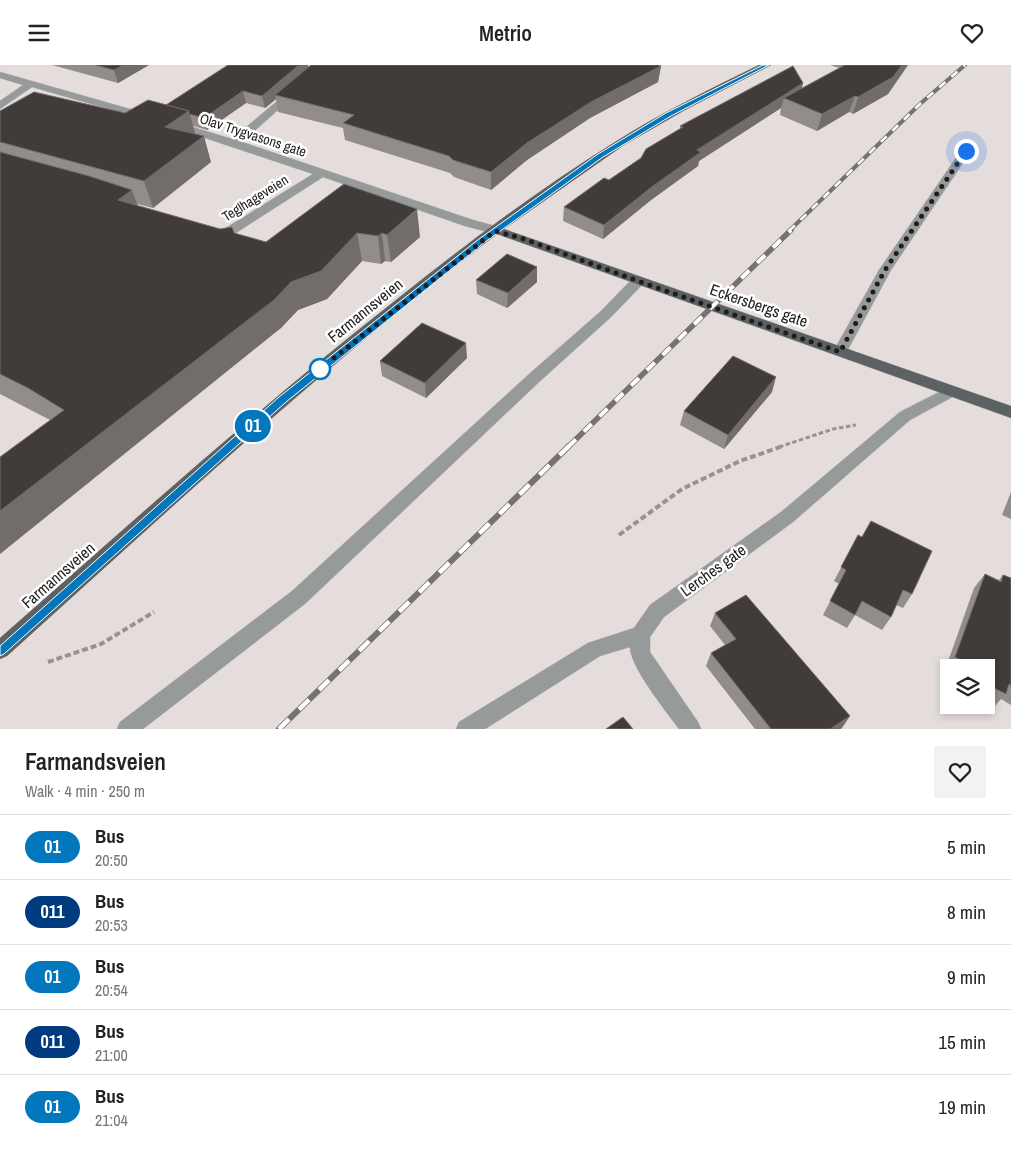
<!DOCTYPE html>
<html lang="en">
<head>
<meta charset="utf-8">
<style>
  body { margin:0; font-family:"Archivo Narrow",sans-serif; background:#f2f2f2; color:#222; height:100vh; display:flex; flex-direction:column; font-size:19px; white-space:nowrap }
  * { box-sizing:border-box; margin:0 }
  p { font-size:16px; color:#767676 }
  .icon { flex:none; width:28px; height:28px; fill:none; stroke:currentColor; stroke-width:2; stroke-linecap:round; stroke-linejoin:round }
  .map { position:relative; height:664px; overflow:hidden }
  .drawer { display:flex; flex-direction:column; background:#fff; flex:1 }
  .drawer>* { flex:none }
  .badge { padding:0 10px; border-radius:16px; font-size:18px; line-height:32px }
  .buttons { position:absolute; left:940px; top:594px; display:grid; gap:10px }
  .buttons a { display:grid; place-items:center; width:55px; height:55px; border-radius:0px; background:#fff; box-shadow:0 2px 8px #0003; font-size:25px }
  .you { position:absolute; width:25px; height:25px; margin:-12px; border:4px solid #fff; border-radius:50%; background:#1a73e8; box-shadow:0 0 0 8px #1a73e833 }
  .map>.badge { position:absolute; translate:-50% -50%; box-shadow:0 0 0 2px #fff }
  .round { display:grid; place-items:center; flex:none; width:52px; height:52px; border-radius:0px; background:#f2f2f2 }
  .summary { display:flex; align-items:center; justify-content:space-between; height:85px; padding:0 25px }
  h1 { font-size:24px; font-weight:600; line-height:38px }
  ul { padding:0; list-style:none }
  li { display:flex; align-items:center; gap:15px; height:65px; padding:0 25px; border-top:1px solid #e0e0e0 }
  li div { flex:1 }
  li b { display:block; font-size:19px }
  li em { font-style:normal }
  li .badge { min-width:55px; font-weight:700; text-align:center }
  header { display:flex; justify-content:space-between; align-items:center; height:65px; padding:0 25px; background:#fff; font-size:22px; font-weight:600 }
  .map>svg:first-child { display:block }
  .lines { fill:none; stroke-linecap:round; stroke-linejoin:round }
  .minor-casing { stroke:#c1bab9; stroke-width:1 }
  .major-casing { stroke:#c1bab9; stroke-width:1 }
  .path-far1 { stroke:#989391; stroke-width:3; stroke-dasharray:4.5 2.5; stroke-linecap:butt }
  .path { stroke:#989391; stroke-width:4; stroke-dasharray:6 3; stroke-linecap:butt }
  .minor { fill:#979a9b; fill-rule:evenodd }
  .major { fill:#5c6163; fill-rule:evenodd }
  .rail-far2-casing { stroke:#767271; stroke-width:4 }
  .rail-far1-casing { stroke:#767271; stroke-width:5.5 }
  .rail-casing { stroke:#767271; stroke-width:6 }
  .rail-far2 { stroke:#fff; stroke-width:2.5; stroke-dasharray:8; stroke-linecap:butt }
  .rail-far1 { stroke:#fff; stroke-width:4; stroke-dasharray:11; stroke-linecap:butt }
  .rail { stroke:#fff; stroke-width:4.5; stroke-dasharray:14; stroke-linecap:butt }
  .wall { fill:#928c8a }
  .shaded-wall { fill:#726c6a }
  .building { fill:#413c3a; stroke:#726c6a }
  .line { fill:#0277bd; stroke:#fff }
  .walk { stroke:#1f1d1c; stroke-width:5; stroke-dasharray:0 9 }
  .stop-dot { fill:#fff; stroke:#0277bd; stroke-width:2.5 }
  .labels { text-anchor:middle; stroke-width:5; stroke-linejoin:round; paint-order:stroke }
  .far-street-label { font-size:14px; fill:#1f1d1c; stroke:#fff }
  .street-label { font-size:16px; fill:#1f1d1c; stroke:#fff }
</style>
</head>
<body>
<header><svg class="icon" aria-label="menu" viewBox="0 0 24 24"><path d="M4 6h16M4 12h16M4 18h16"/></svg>Metrio<svg class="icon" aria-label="heart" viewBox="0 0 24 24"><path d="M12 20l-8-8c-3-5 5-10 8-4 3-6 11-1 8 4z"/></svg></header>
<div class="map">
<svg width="1011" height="664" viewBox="0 0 1011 664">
  <rect width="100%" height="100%" fill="#e4dddb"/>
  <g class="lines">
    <defs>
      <g id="minor">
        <polygon points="0,7 151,50 152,52 147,55 32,22 0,44 0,36 23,20 0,13"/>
        <polygon points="292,25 295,26 295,30 242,77 473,155 499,162 501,165 495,169 465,161 323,112 228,173 210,173 208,170 210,167 221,166 313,109 172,62 171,60 176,57 232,74 289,26"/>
        <polygon points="966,83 971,86 891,205 845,290 835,290 833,287 879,205 962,84"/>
        <polygon points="638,212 645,216 643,219 611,252 538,318 306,538 143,664 117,664 120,657 292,526 528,310 601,246 633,213"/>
        <path d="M951,321L956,322L958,326L956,330L910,355L793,457L664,552L650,572V587L698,657L701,664H679C666,646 630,602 630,582L600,591L485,664H456L459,657L588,578L634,563L650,540L781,447L900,347Z"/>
      </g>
      <path id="major" d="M759,0H771L685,45L624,80L504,164L1011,341V353L497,169C325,299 167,447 7,591L0,594V573C132,457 263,339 401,231C470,176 541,123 615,77C661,48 710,24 759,0Z"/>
    </defs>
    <use href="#minor" class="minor-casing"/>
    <use href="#major" class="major-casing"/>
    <polyline class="path-far1" points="779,382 833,364 856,360"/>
    <g class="path">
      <polyline points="619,470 682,424 740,396 783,381"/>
      <polyline points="48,597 101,579 154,547"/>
    </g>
    <use href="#minor" class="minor"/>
    <use href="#major" class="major"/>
    <defs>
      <polyline id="rail-far2" points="789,166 920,39 965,0"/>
      <polyline id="rail-far1" points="568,382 791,165"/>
      <polyline id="rail" points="279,664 569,381"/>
    </defs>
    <use href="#rail-far2" class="rail-far2-casing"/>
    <use href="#rail-far1" class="rail-far1-casing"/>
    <use href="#rail" class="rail-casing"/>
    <use href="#rail-far2" class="rail-far2"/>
    <use href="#rail-far1" class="rail-far1"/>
    <use href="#rail" class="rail"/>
  </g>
  <g class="wall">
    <polygon points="52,0 149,0 118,18"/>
    <polygon points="308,0 308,2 661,1 658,17 590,53 527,95 491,125 454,112 450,108 345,75 343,63 278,47 276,34 265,43 246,38 207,65 193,61 195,69 211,97 153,143 137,139 138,141 266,177 344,119 420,172 391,197 385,196 381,199 362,196 327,234 298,245 281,263 50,355 0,329 0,46 125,48 166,40"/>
    <polygon points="830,0 908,0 888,29 853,49 849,47 817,66 780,50 781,43 699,96 698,101 651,135 603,174 563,156 564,142 609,115 641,93 680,64 680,61 803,18 802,23 839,3"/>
    <polygon points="476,215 537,217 507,243 477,229"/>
    <polygon points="467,293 426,333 382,311 380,296"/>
    <polygon points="772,327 724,384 680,360 684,346"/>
    <polygon points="1011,427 1011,454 1002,450"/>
    <polygon points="858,470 912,529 903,543 896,540 891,552 882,565 855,550 847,563 823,550 839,519 834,516"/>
    <polygon points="985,509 999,515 1003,510 1011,513 1011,640 1001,634 994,642 986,637 986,602 949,602 949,607 945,605 974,523"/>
    <polygon points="715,548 842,663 840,664 755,664 706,601 711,588 725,580 710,561"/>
  </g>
  <g class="shaded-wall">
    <polygon points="123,0 149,0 118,18 114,5"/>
    <polygon points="299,0 308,0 309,6 275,30 276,34 265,43 262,31"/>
    <polygon points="902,0 908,0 888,29 853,49 858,32"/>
    <polygon points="661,1 658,17 590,53 527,95 491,125 491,107 527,78 591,37"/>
    <polygon points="803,18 800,31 784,33 781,43 699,96 698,101 651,135 603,174 604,160 697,85"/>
    <polygon points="243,26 246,38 207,65 204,53"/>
    <polygon points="855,31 849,47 817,66 822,49"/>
    <polygon points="189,46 196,72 165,62"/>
    <polygon points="204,71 211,97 153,143 144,116"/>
    <polygon points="132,125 142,152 118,135"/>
    <polygon points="417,144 420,172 391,197 387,170"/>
    <polygon points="357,168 362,196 327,234 298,245 281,263 0,489 0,446 291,217"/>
    <polygon points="382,168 385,196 381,199 378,171"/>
    <polygon points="537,202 537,217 507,243 508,228"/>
    <polygon points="466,278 467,293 426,333 425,318"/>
    <polygon points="776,312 772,327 724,384 728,370"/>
    <polygon points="850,651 842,663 840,664 830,664"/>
  </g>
  <g class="building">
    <polygon points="95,0 123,0 114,5"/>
    <polygon points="228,0 299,0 262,31 243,26 204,53 189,49 189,46 166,40"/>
    <polygon points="311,0 658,0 661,1 591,37 527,78 491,107 453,95 449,91 343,58 354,50 275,30"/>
    <polygon points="845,0 902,0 893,12 858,32 855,31 822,49 784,33"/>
    <polygon points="793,1 803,18 697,85 701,87 653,121 604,160 564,142 604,113 609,115 641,93 646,84 683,62 680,61"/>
    <polygon points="34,27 125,48 148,35 189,46 165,62 204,71 144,116 0,77 0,46"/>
    <polygon points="0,87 89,111 132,125 118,135 220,164 232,162 234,168 266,177 344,119 417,144 387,170 382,168 378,171 357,168 321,206 291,217 274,235 0,446 0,392 64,345 28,323 0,309"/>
    <polygon points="507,189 537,202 508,228 476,215"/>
    <polygon points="422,258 466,278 425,318 380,296"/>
    <polygon points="733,291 776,312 728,370 684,346"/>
    <polygon points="871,456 932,486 912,529 903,525 891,552 862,536 855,550 830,536 846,505 841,502 858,470 862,472"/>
    <polygon points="985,509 1001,517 1003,510 1011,513 1011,621 1009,619 1006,629 986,619 986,602 969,602 970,599 955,592"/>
    <polygon points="746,530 850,651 830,664 771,664 711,588 736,574 715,548"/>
    <polygon points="623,652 633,664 606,664"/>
  </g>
  <polygon class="line" points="763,0 769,0 671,51 603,92 485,177 286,337 4,589 0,591 0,581 279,332 479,174 598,89 666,48"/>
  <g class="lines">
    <polyline class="walk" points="320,304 495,166 524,174 638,216 840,287 885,205 966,86"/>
  </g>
  <circle class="stop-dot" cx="320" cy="304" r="10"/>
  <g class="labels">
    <g class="far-street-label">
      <text transform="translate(253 70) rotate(18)" y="5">Olav Trygvasons gate</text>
      <text transform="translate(255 133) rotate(-32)" y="5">Teglhageveien</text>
    </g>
    <g class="street-label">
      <text transform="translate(759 240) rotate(19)" y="6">Eckersbergs gate</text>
      <text transform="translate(365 245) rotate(-39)" y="6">Farmannsveien</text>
      <text transform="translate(713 505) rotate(-36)" y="6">Lerches gate</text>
      <text transform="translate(58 510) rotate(-41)" y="6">Farmannsveien</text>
    </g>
  </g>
</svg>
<div class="buttons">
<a><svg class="icon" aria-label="layers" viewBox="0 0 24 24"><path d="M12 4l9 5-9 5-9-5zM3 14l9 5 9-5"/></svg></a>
</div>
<div class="you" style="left:966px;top:86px"></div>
<b class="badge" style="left:253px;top:361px;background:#0277bd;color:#fff">01</b>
</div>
<section class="drawer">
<div class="summary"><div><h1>Farmandsveien</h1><p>Walk · 4 min · 250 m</p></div><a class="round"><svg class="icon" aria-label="heart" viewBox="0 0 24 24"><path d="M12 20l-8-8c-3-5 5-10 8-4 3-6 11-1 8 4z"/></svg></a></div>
<ul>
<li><span class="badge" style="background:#0277bd;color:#fff">01</span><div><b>Bus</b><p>20:50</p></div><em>5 min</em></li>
<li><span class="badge" style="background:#003b80;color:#fff">011</span><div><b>Bus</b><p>20:53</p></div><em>8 min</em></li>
<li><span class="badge" style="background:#0277bd;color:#fff">01</span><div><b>Bus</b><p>20:54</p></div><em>9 min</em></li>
<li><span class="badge" style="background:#003b80;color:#fff">011</span><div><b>Bus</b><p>21:00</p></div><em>15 min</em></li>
<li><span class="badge" style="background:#0277bd;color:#fff">01</span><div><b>Bus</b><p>21:04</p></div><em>19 min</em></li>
</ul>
</section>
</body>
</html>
